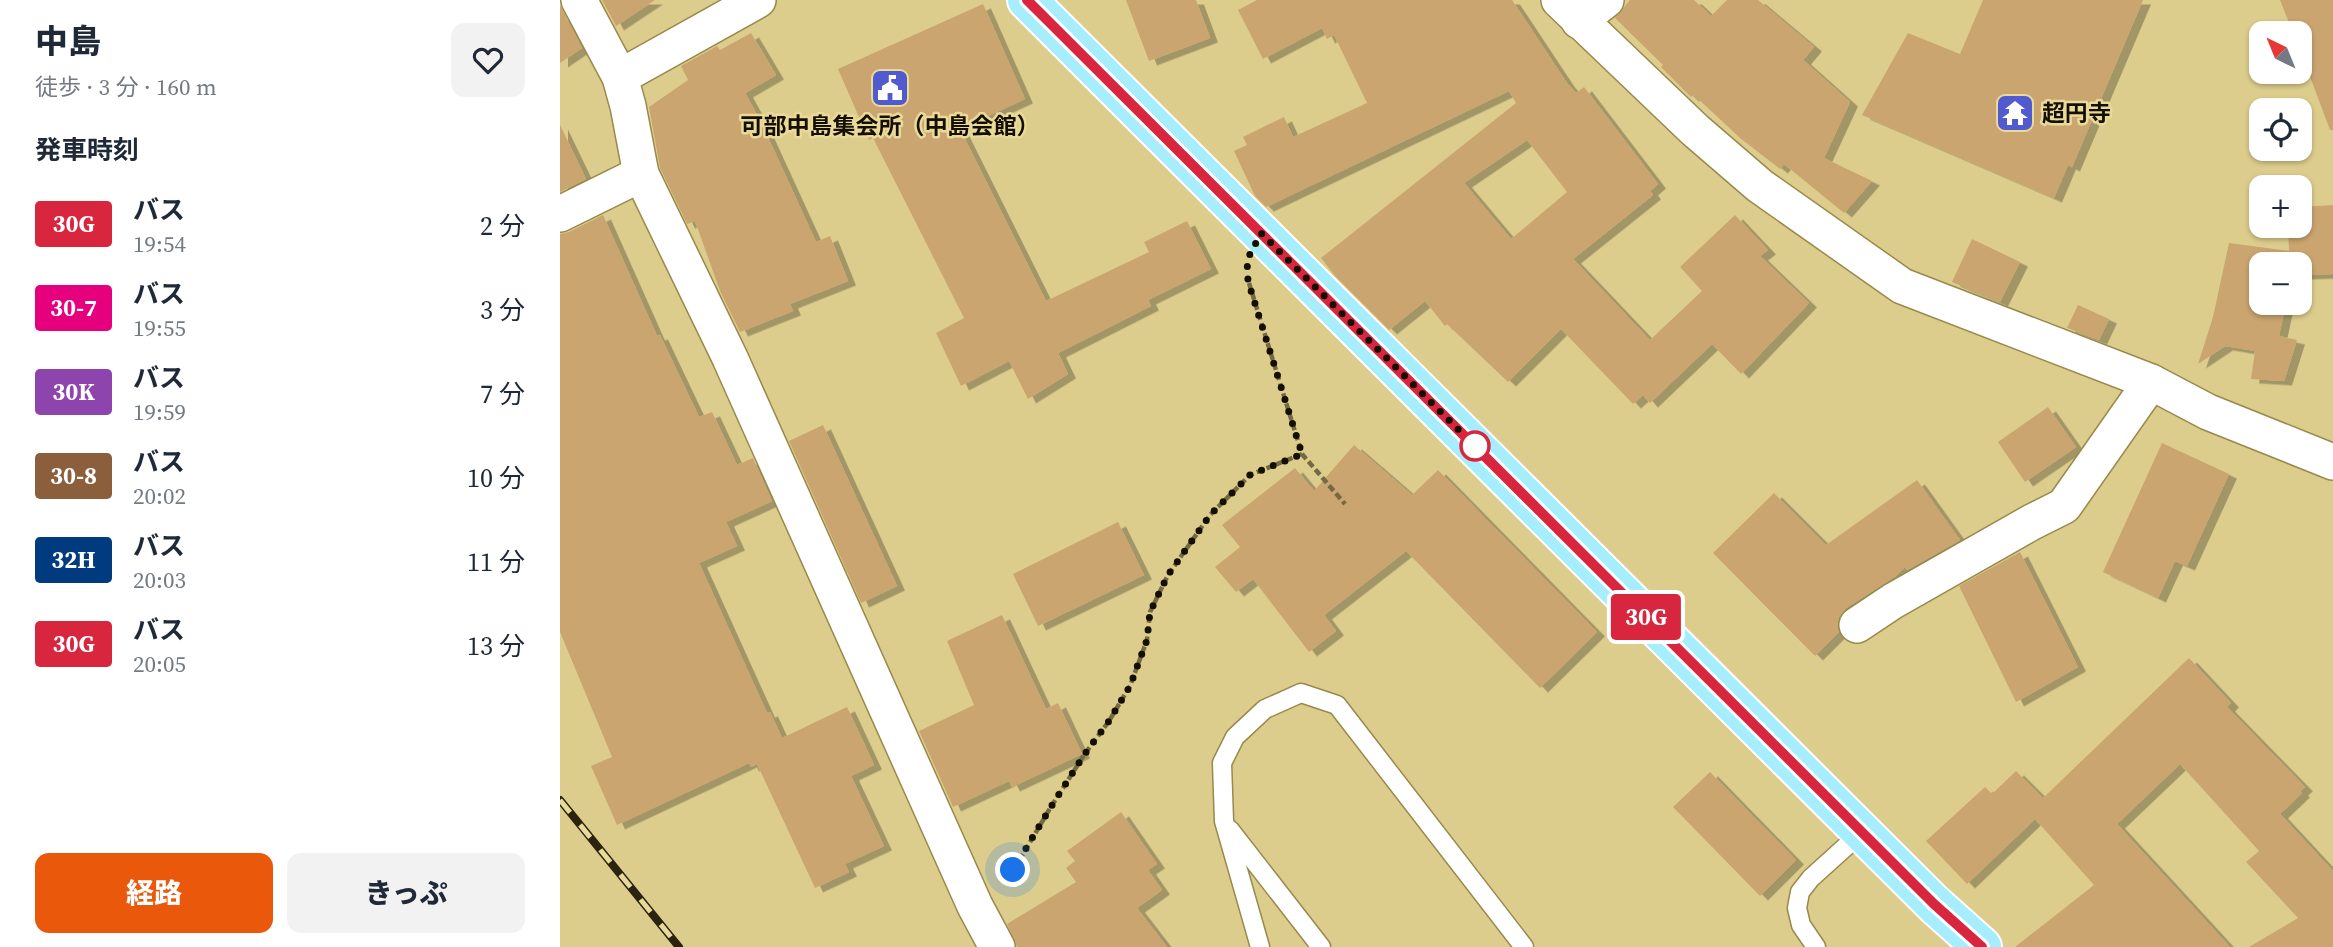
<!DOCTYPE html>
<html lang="ja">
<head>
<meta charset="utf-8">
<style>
  body { margin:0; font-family:"Source Serif 4","Noto Sans JP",serif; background:#f2f2f3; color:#1f2937; height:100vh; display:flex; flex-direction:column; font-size:26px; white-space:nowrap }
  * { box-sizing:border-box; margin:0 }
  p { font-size:23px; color:#747a83 }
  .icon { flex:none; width:38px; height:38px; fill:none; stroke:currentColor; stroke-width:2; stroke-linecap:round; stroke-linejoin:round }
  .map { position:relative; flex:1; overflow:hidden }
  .details { display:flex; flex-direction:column; background:#fff; width:560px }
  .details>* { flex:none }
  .badge { padding:0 14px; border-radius:5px; font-size:24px; line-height:46px }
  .needle { width:46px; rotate:317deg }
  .buttons { position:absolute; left:1689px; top:21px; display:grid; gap:14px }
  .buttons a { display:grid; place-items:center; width:63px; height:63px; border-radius:14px; background:#fff; box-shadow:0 2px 5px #0004; font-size:35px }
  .you { position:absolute; width:35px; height:35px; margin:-18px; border:5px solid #fff; border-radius:50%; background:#1a73e8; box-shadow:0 0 0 10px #1a73e833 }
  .map>.badge { position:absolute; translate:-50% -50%; box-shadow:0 0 0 4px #fff }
  h2 { padding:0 35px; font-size:26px; line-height:63px }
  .round { display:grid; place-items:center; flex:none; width:74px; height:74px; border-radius:14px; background:#f2f2f3 }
  .head { display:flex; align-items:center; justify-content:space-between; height:119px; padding:0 35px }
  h1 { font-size:33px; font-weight:800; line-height:52px }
  .primary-button { display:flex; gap:14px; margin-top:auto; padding:14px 35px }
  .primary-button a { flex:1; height:80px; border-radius:14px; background:#ea580c; color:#fff; font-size:28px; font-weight:800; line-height:80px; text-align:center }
  .primary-button a+a { background:#f2f2f3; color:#1f2937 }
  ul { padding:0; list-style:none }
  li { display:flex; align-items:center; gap:21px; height:84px; padding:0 35px }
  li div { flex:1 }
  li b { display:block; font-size:26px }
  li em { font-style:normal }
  li .badge { min-width:77px; font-weight:700; text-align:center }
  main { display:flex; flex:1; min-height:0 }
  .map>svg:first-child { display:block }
  .building { fill:#cba56f; fill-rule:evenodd; filter:url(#shadow) }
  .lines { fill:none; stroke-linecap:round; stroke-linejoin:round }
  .service-casing { stroke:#98894c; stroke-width:21 }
  .minor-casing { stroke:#98894c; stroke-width:38 }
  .primary-casing { stroke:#fff; stroke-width:42 }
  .path { stroke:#736942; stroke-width:4.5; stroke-dasharray:7 3.5; stroke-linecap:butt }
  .service { stroke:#fff; stroke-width:18 }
  .minor { stroke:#fff; stroke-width:35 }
  .primary { stroke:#a6edfe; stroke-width:38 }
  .rail-casing { stroke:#2a230f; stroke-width:8 }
  .rail { stroke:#eada9a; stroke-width:5; stroke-dasharray:16; stroke-linecap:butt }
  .line-casing { stroke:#fff; stroke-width:16 }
  .line { stroke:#d7263d; stroke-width:10 }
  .walk { stroke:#150f00; stroke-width:7; stroke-dasharray:0 12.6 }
  .stop-dot { fill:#fff; stroke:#d7263d; stroke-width:3.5 }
  .labels { text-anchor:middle; stroke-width:5; stroke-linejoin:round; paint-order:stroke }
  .poi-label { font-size:23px; font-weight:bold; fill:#150f00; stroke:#eada9a; text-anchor:start }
</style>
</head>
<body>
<main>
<section class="details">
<div class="head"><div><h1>中島</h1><p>徒歩 · 3 分 · 160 m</p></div><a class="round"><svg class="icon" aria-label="heart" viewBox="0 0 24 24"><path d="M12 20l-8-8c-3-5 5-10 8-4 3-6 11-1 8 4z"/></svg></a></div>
<h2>発車時刻</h2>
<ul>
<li><span class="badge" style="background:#d7263d;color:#fff">30G</span><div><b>バス</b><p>19:54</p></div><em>2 分</em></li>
<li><span class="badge" style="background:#e6007e;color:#fff">30-7</span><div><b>バス</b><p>19:55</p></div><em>3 分</em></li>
<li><span class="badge" style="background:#8e44ad;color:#fff">30K</span><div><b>バス</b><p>19:59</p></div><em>7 分</em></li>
<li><span class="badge" style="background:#8b5e3c;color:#fff">30-8</span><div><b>バス</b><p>20:02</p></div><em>10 分</em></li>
<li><span class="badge" style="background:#003b80;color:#fff">32H</span><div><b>バス</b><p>20:03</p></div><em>11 分</em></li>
<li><span class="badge" style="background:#d7263d;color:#fff">30G</span><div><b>バス</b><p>20:05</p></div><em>13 分</em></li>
</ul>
<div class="primary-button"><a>経路</a><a>きっぷ</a></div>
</section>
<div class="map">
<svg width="1773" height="947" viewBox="0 0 1773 947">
  <defs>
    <filter id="shadow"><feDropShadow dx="8" dy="4.5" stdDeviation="0" flood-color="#0004"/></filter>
  </defs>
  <rect width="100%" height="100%" fill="#ddcd8d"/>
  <g class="building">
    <polygon points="42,0 95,0 56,26"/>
    <polygon points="566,0 636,0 650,38 589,61"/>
    <path d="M697,0H952L1007,83L1016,93L1024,87L1098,184L1090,191L1093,195L1013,259L1090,340L1142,291L1120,267L1175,215L1208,250L1200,256L1249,303L1181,374L1152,344L1090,403L1083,395L1073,404L1001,329L948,382L887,324L885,326L865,301L829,330L775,276L761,258L956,103L949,91L706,207L695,196L674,151L687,145L683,137L724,117L733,137L807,103L774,35L767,39L762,28L703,59L678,10ZM967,140L1007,192L951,239L904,183Z"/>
    <polygon points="1070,0 1134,0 1151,16 1167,0 1198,0 1254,47 1243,60 1290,102 1264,158 1312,181 1284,213 1224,164 1220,169 1180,138 1134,95 1131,97 1101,67 1103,65 1055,18"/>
    <polygon points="1423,0 1583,0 1512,167 1508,165 1494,198 1302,115 1348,33 1400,54"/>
    <polygon points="1720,0 1773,0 1773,130 1770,130 1740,50 1740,33 1733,33"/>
    <polygon points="423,4 465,99 400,129 486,301 589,252 584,242 627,221 651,269 588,300 591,306 498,353 508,374 468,399 449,361 401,386 376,333 404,318 313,138 309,140 278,69"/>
    <polygon points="0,5 22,48 0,63"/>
    <polygon points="191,33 216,75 185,93 200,120 256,242 270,236 288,281 230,304 233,311 180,332 160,291 135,221 127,224 100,168 89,107 128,80 121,66 157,46 160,50"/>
    <polygon points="0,125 26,179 0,192"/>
    <polygon points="1773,205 1773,274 1740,275 1740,264 1701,264 1701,303 1726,303 1719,336 1737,340 1724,381 1691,379 1695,351 1665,346 1638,364 1653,317 1669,243 1729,251 1728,226 1740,226 1740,207"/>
    <polygon points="43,215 97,336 100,335 139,417 152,412 177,465 193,458 212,501 166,522 177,546 139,563 207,713 210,712 222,738 287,707 314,765 291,776 324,846 285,864 289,872 255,888 197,764 191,767 189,763 57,825 31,766 52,757 0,632 0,234 9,232"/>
    <polygon points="1412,239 1460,262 1440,302 1392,282"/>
    <polygon points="1518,305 1549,319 1539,340 1507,328"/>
    <polygon points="1488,407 1516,447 1465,482 1438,442"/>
    <polygon points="263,425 337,586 301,603 229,441"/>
    <polygon points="1602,443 1669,474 1627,566 1615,561 1598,598 1543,572"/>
    <polygon points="794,445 852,495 878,470 1037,632 980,688 846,551 764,615 776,631 749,652 693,579 676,592 655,567 680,547 662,525 735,468 754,491"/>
    <polygon points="1357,480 1400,540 1347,570 1345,567 1336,576 1286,608 1279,617 1277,626 1279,632 1255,656 1153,553 1214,493 1266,545"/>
    <polygon points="558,522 584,575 478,626 453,574"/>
    <polygon points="1460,552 1518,667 1456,702 1399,586"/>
    <polygon points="442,615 486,709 498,703 522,754 452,787 449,781 393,807 359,731 414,705 387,641"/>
    <polygon points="1629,658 1671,703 1667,707 1745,787 1740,791 1742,793 1720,814 1773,871 1773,947 1689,947 1738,918 1686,862 1699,851 1620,764 1557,824 1670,947 1455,947 1534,885 1475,819 1407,884 1366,841 1425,787 1432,794 1456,771 1483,798"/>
    <polygon points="1150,772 1236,860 1200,896 1113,807"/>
    <polygon points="561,812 597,864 588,870 602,890 577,908 607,947 457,947 447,924 516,882 506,868 515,861 507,851"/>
  </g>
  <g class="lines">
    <defs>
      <g id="service">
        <polyline points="670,830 761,947"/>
        <polyline points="700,947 664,821 662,763 675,737 705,709 741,693 777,705 964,947"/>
        <polyline points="1256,947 1241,925 1237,908 1240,892 1251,878 1302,832"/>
      </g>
      <g id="minor">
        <polyline points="19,0 60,77 68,106 81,174 170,358 415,906 437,947"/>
        <polyline points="999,0 1135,130 1200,186 1342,286 1591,382 1648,412 1773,462"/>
        <polyline points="1019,21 1046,0"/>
        <polyline points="60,77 198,0"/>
        <polyline points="0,214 81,174"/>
        <polyline points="1297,625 1333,601 1472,522 1504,506 1591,382"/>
      </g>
      <polyline id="primary" points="467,0 1374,904 1422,947"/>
    </defs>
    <use href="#service" class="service-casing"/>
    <use href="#minor" class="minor-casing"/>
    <use href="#primary" class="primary-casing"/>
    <g class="path">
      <polyline points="689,283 742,454 785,504"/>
      <polyline points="447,877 453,871 489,810 524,755 549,721 570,686 587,640 590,612 608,575 650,515 690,475 742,454"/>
    </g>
    <use href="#service" class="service"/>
    <use href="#minor" class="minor"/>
    <use href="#primary" class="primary"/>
    <defs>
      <polyline id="rail" points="0,800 119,947"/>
    </defs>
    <use href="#rail" class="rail-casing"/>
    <use href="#rail" class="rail"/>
  </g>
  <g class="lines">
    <defs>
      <polyline id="line" points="467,0 1374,904 1422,947"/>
    </defs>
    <use href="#line" class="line-casing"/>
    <use href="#line" class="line"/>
    <polyline class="walk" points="453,870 489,810 524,755 549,721 570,686 587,640 590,612 608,575 650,515 690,475 742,454 688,281 687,260 701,233 915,446"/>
  </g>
  <defs>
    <symbol id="civic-square" viewBox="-11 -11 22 22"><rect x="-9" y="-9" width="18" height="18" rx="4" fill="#525ad0" stroke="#eada9a"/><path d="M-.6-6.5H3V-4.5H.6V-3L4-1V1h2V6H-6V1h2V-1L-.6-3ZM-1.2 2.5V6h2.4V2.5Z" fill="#fff"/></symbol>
    <symbol id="temple-square" viewBox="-11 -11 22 22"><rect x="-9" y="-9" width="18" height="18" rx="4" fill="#525ad0" stroke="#eada9a"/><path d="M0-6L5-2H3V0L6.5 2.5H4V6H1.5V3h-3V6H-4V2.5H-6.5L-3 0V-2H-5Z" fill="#fff"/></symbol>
  </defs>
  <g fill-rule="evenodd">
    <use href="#civic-square" x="308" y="66" width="44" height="44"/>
    <use href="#temple-square" x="1433" y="91" width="44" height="44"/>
  </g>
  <circle class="stop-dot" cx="915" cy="446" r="14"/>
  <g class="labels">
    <g class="poi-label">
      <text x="1482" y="121">超円寺</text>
      <text x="330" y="134" text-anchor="middle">可部中島集会所（中島会館）</text>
    </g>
  </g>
</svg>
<div class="buttons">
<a><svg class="needle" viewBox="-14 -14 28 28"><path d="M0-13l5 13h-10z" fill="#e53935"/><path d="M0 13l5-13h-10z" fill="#747a83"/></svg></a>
<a><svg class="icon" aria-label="locate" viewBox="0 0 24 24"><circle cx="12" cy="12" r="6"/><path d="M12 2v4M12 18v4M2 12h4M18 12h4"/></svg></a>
<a>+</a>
<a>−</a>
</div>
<div class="you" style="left:453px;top:870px"></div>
<b class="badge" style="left:1086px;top:617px;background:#d7263d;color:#fff">30G</b>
</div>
</main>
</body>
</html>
